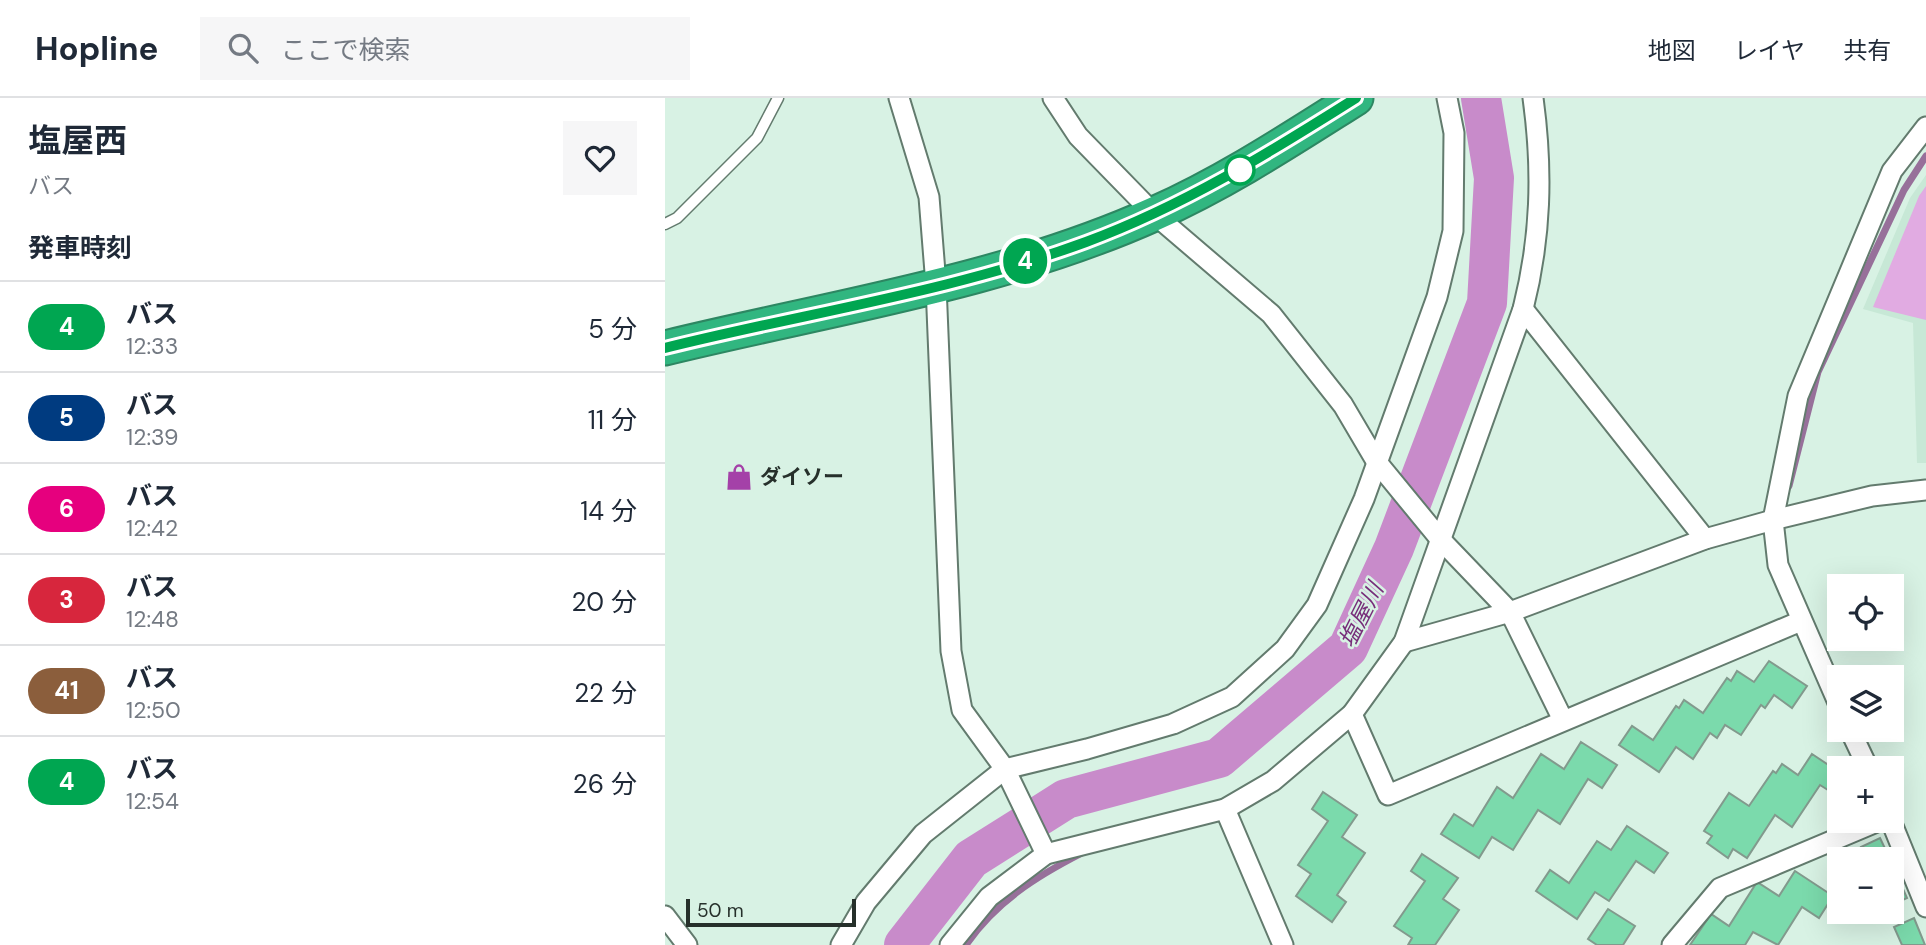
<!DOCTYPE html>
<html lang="ja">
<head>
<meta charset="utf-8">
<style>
  body { margin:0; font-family:"DM Sans","Noto Sans JP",sans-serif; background:#f6f6f7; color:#1f2937; height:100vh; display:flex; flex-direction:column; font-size:26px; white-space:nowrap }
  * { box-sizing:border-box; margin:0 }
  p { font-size:23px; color:#747a83 }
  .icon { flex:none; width:38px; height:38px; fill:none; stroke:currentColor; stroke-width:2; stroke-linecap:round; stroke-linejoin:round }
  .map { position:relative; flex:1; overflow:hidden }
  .side { display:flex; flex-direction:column; background:#fff; width:665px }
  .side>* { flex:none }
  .badge { padding:0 14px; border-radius:23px; font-size:24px; line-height:46px }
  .buttons { position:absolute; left:1162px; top:476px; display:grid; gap:14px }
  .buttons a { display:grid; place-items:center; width:77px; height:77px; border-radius:0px; background:#fff; box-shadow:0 7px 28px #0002; font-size:35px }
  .scale { position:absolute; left:21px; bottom:18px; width:170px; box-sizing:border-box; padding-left:7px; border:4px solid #26302b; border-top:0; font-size:19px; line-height:24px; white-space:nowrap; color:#26302b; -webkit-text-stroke:5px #d8f2e4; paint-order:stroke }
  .map>.badge { position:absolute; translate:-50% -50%; box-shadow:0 0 0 4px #fff }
  h2 { padding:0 28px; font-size:26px; line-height:63px }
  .round { display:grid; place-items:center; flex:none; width:74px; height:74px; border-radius:0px; background:#f6f6f7 }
  .headline { display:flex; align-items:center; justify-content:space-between; height:119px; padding:0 28px }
  h1 { font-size:33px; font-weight:700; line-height:52px }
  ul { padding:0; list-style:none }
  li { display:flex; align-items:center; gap:21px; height:91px; padding:0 28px; border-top:2px solid #e0e1e3 }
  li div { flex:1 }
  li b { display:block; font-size:26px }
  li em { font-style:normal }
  li .badge { min-width:77px; font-weight:700; text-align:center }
  header { display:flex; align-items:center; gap:42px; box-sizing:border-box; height:98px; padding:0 35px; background:#fff; border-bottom:2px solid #e0e1e3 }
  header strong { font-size:33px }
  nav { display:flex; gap:38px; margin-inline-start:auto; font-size:24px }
  .search { width:490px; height:63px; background:#f6f6f7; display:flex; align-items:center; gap:18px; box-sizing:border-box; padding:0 24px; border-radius:0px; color:#747a83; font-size:26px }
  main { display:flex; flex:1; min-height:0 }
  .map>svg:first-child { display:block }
  .built { fill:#c7e8d6 }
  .green { fill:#e1abe2 }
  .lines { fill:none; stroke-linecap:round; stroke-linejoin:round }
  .stream { stroke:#97709a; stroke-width:7 }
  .river { stroke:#c88bca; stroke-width:40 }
  .building { fill:#7bdaac; stroke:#829a8d; stroke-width:2 }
  .lane-casing { stroke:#637b6e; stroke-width:13 }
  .street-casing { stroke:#637b6e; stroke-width:23 }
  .highway-casing { stroke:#2d8762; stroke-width:37 }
  .lane { stroke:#fff; stroke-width:10 }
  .street { stroke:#fff; stroke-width:19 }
  .highway { stroke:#31b680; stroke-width:33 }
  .line-casing { stroke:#fff; stroke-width:16 }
  .line { stroke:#00a651; stroke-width:10 }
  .stop-dot { fill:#fff; stroke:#00a651; stroke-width:3.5 }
  .labels { text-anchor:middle; stroke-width:5; stroke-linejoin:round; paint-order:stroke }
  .poi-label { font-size:21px; font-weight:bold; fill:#26302b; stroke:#d8f2e4; text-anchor:start }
  .water-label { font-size:23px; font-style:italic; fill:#772e7a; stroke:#d8f2e4 }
</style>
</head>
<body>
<header>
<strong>Hopline</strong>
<div class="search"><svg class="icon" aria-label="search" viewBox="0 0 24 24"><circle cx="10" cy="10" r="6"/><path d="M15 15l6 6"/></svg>ここで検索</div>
<nav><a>地図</a><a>レイヤ</a><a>共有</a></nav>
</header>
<main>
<section class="side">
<div class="headline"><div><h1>塩屋西</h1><p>バス</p></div><a class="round"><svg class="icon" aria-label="heart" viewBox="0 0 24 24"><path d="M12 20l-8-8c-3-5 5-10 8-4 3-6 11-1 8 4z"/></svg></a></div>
<h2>発車時刻</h2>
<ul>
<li><span class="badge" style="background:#00a651;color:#fff">4</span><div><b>バス</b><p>12:33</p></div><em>5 分</em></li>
<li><span class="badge" style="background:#003b80;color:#fff">5</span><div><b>バス</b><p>12:39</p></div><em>11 分</em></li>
<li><span class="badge" style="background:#e6007e;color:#fff">6</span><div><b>バス</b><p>12:42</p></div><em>14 分</em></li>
<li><span class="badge" style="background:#d7263d;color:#fff">3</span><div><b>バス</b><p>12:48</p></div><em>20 分</em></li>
<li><span class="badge" style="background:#8b5e3c;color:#fff">41</span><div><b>バス</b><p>12:50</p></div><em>22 分</em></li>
<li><span class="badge" style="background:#00a651;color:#fff">4</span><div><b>バス</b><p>12:54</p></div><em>26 分</em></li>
</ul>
</section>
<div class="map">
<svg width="1261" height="847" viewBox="0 0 1261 847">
  <rect width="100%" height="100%" fill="#d8f2e4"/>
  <polygon class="built" points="1261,77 1261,365 1252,365 1248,225 1198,211 1245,100"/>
  <polygon class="green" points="1261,88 1261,222 1208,209 1254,98"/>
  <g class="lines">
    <g class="stream">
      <polyline points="1124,388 1153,274 1239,92 1261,58"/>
      <path d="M301,847C330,804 372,778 417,755"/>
    </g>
    <polyline class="river" points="239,847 306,761 401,701 554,660 683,550 729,450 822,205 829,80 816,0"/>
  </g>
  <g class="building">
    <polygon points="1104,563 1142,588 1127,610 1109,597 1100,610 1096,607 1076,637 1060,627 1052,640 1045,635 1028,661 1011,649 994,674 954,647 967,628 988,642 1011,608 1014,610 1019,602 1038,615 1062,580 1066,583 1072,573 1089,584"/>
    <polygon points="916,644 952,667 937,690 923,681 895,726 873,712 848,752 827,739 814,760 776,736 789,716 808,728 832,689 848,700 876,656 899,671"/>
    <polygon points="1147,656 1174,674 1174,699 1155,687 1127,729 1110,717 1082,760 1068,751 1063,760 1042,745 1047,738 1039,733 1064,695 1084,708 1108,673 1111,675 1117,666 1133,677"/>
    <polygon points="658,694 692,717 677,739 700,755 672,797 681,804 667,824 631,798 646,776 633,767 663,723 647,711"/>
    <polygon points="962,728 1003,755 989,775 971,763 944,803 930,794 912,821 871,793 885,772 904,785 932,743 946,752"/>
    <polygon points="1215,740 1225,761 1202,761 1196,749"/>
    <polygon points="757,756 793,780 778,801 794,812 770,847 743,847 747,840 729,828 760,783 746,773"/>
    <polygon points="1227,766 1242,800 1227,807"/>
    <polygon points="1130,773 1168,798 1154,820 1137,809 1113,847 1088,834 1080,847 1025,847 1046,816 1064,828 1092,784 1114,798"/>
    <polygon points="943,811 970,828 958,847 932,847 923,841"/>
    <polygon points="1249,820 1260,847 1237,847 1229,829"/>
  </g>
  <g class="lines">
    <defs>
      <polyline id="lane" points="0,126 12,120 92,40 113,0"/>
      <g id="street">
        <polyline points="234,0 264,99 271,187 286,553 297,612 340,671 381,756"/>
        <polyline points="388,0 413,38 489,116 606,216 678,307 711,363 775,441 845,514 898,622"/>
        <polyline points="858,211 1040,441"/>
        <polyline points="739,544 845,514 1040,441 1108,422 1207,398 1261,392"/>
        <polyline points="1174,607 1113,467 1108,422 1133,298 1227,73 1261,29"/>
        <polyline points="687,616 723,697 1136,523"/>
        <polyline points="1185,632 1203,670"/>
        <polyline points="560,711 618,847"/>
        <polyline points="1226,723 1261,809"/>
        <polyline points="0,818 22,847"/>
        <polyline points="176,847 201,804 258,736 340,671 422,651 508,626 567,599 620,551 652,507 699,401 772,199 788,133 789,35 782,0"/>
        <path d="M285,847L324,799L381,756L560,711L608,683L687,616L739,544L858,211C876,140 878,73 868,0"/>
        <polyline points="1007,847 1055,790 1214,723"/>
      </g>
      <path id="highway" d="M0,250C163,210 335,185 489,116C561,84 626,41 691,0"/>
    </defs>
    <use href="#lane" class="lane-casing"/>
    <use href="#street" class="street-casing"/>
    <use href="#highway" class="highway-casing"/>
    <use href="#lane" class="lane"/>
    <use href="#street" class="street"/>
    <use href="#highway" class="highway"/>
  </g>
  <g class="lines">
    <defs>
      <path id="line" d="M0,250C140,215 286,194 421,144C518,108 604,55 691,0"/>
    </defs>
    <use href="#line" class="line-casing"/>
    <use href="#line" class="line"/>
  </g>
  <defs>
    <symbol id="shop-bare" viewBox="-9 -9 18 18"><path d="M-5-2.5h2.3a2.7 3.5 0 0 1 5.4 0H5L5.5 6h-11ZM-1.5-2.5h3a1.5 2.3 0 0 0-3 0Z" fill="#a441a8" stroke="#d8f2e4" stroke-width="2.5" paint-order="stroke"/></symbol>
  </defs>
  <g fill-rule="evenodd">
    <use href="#shop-bare" x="55" y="360" width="38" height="38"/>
  </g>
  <circle class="stop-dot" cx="575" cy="72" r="14"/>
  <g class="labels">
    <g class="poi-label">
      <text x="95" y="386">ダイソー</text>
    </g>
    <g class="water-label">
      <text transform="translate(696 517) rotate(-63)" y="8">塩屋川</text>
    </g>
  </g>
</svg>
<div class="buttons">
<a><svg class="icon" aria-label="locate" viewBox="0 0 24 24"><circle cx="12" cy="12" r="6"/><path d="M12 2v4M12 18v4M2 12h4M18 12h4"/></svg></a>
<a><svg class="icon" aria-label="layers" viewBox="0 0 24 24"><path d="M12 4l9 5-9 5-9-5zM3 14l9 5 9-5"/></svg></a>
<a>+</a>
<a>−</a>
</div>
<div class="scale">50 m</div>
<b class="badge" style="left:360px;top:163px;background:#00a651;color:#fff">4</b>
</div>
</main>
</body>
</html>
